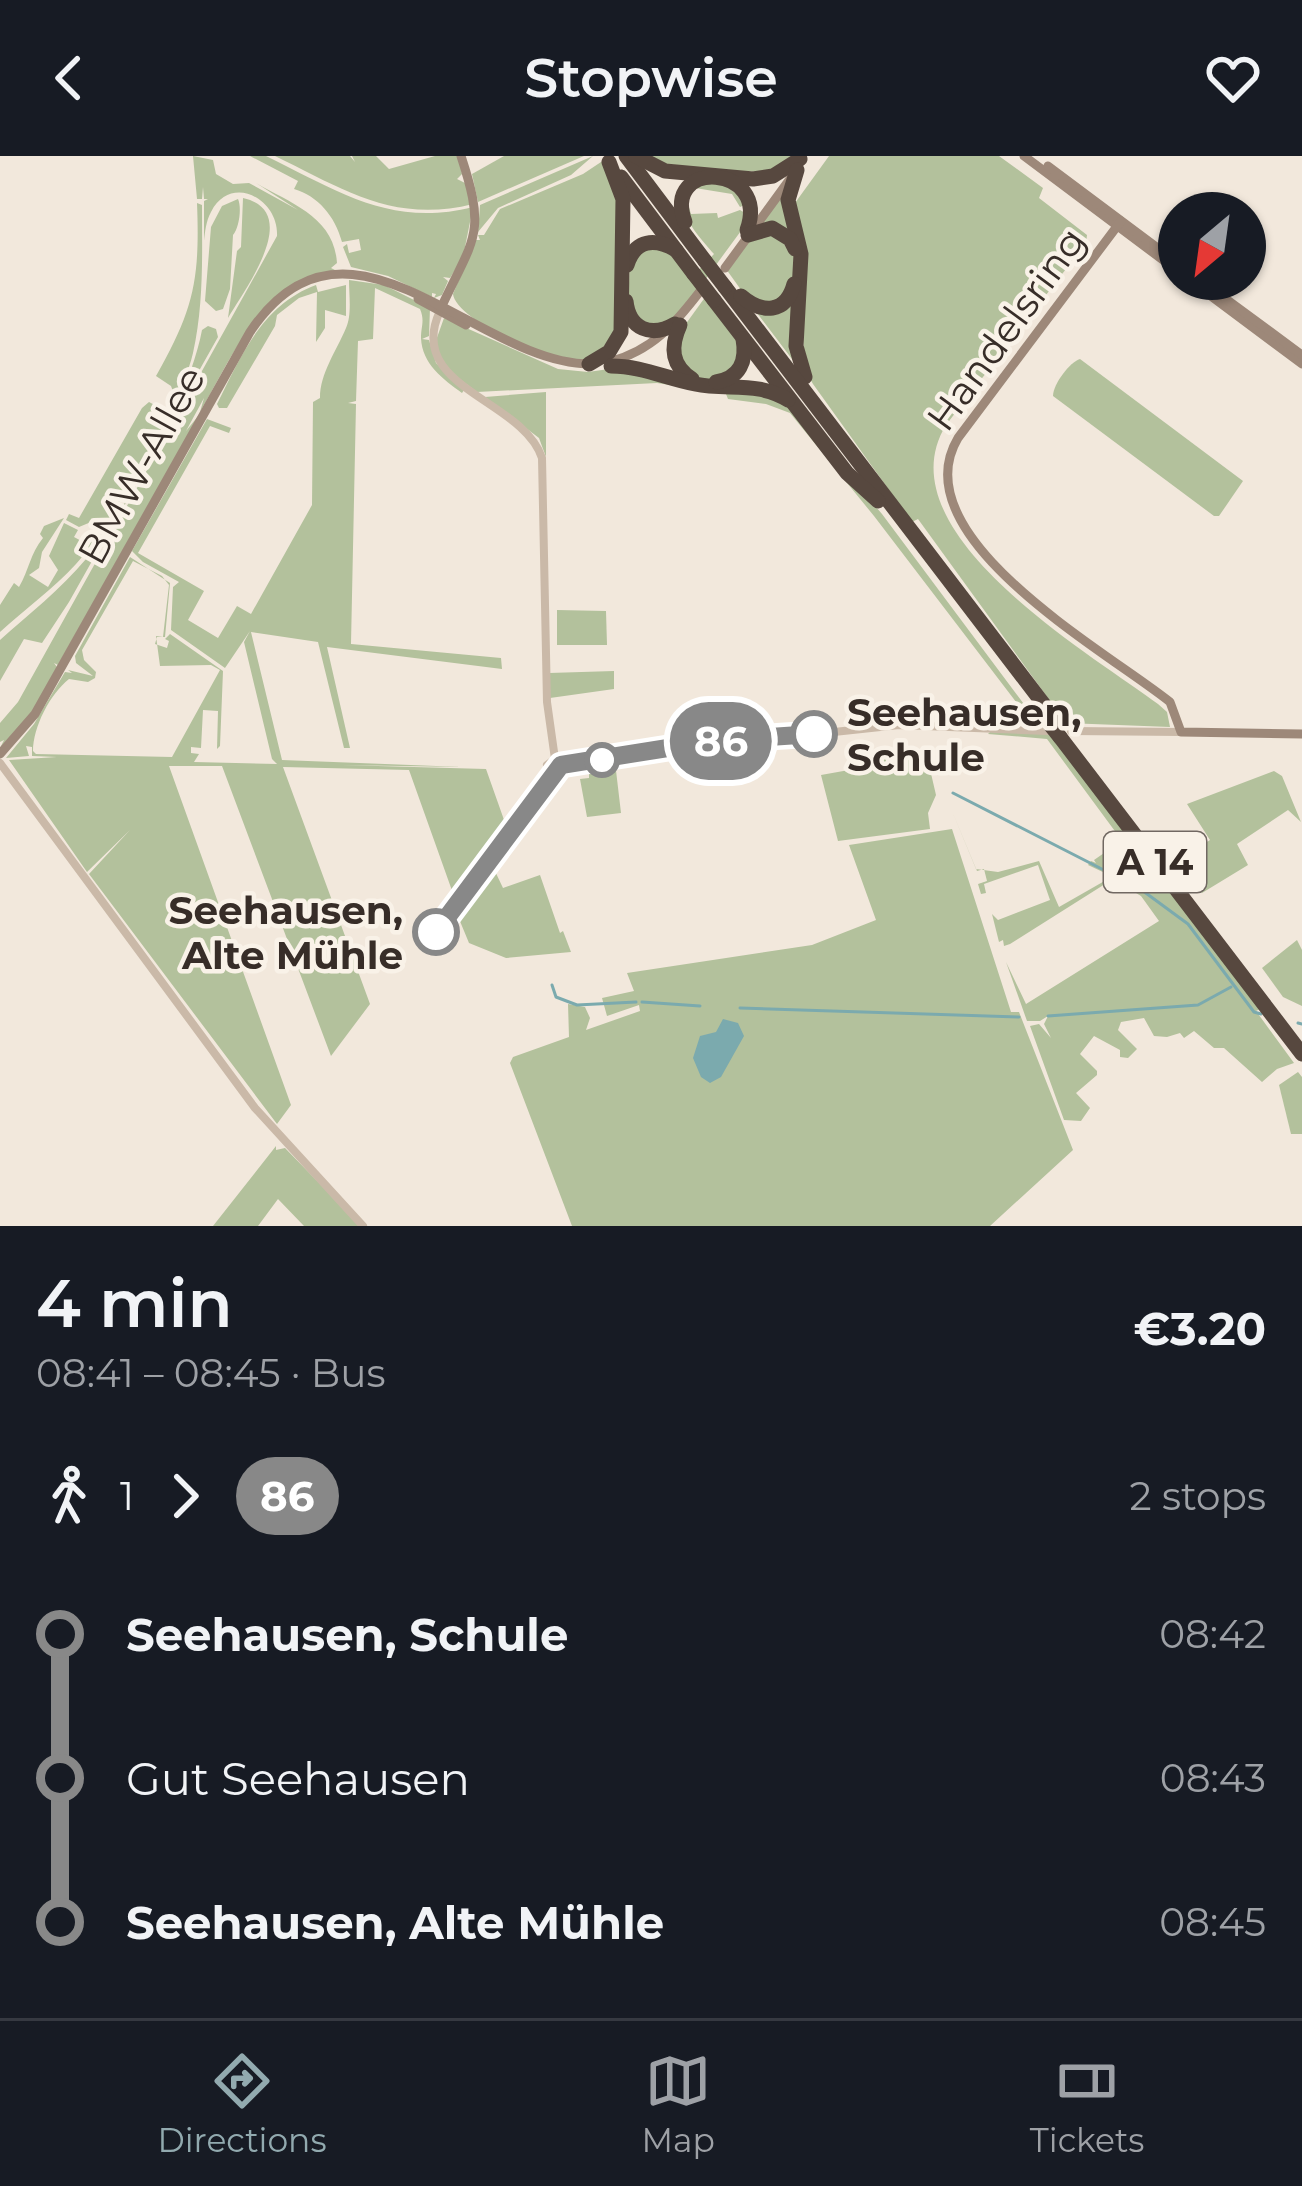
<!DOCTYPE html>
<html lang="en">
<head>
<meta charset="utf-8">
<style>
  body { margin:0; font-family:Montserrat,sans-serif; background:#242831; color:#f1f3f6; height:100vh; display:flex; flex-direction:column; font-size:45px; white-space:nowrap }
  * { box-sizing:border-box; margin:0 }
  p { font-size:39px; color:#9ea1a6 }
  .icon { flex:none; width:66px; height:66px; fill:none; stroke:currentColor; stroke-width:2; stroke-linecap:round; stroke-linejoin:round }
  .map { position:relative; height:1070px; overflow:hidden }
  .drawer { display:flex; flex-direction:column; background:#171b24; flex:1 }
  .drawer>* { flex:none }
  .badge { padding:0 24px; border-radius:39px; font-size:42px; line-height:78px }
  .needle { width:78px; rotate:209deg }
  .fabs { position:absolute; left:1158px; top:36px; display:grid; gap:24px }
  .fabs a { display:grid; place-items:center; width:108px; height:108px; border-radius:50%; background:#171b24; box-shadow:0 3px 9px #0004; font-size:60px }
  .map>.badge { position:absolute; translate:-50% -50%; box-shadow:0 0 0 6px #fff }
  .legs { display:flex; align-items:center; gap:18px; height:132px; padding:0 36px; font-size:39px }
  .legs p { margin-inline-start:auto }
  .summary { display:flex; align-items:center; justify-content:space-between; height:204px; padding:0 36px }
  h1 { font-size:66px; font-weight:600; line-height:90px }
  ul { padding:0 36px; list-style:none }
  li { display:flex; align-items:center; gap:42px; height:144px; font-size:45px }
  li i { display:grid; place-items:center; width:18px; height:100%; margin:0 15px; background:currentColor }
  li i::after { content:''; width:30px; height:30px; margin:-15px; border:9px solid; border-radius:50%; background:#171b24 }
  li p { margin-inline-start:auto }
  li:first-child i { background:linear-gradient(#0000 50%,currentColor 0) }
  li:last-child i { background:linear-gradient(currentColor 50%,#0000 0) }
  header { display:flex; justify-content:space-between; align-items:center; height:156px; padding:0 36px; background:#171b24; font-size:54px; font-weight:600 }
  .tab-bar { display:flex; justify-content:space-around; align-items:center; height:168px; border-top:3px solid #363941; background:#171b24; font-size:33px; color:#9ea1a6 }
  .tab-bar a { display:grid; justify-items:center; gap:6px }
  .tab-bar .active { color:#92aaaf }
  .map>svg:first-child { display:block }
  .green { fill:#b3c19c; fill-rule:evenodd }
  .water { fill:#7baaae }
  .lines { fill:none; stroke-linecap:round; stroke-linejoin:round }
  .stream { stroke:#7baaae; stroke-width:3 }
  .tertiary { stroke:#cab9a8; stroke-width:8 }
  .secondary { stroke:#9d8879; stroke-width:9 }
  .motorway { stroke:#57483f; stroke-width:15 }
  .motorway-bridge { stroke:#57483f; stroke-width:15 }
  .line-1-casing { stroke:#fff; stroke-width:27 }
  .line-1 { stroke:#888; stroke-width:18 }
  .stop-1-dot { fill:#fff; stroke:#888; stroke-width:6 }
  .labels { text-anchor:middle; stroke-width:9; stroke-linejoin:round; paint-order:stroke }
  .shield { fill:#f9f2e8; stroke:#716862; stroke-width:3 }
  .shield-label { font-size:36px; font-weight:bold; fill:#372d28 }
  .street-label { font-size:39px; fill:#372d28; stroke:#f9f2e8 }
  .stop-label { font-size:39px; font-weight:bold; fill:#372d28; stroke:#f9f2e8; text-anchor:start }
</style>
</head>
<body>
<header><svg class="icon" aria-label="back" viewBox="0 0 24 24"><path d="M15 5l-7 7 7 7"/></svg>Stopwise<svg class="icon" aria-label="heart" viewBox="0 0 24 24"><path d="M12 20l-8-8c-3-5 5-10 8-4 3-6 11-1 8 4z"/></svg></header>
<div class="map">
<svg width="1302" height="1070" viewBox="0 0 1302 1070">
  <rect width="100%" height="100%" fill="#f2e8dc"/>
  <g class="green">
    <path d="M193,0L213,4L216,18L233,28L249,27L298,54L256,27C292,48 334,61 337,107L331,112L335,114C257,135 237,192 200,256L204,242L186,275L199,259L58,509L54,507L57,511L32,556L0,592L4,584L0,586V567L18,546L277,80C279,43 231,17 211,56C206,65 205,76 204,85V45L208,43H204L203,31L202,43H197Z"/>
    <path d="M250,0H266C338,35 391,72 473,51L463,101L450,122L443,121L448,125L442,139L434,142L436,138L432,137V141L388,120L351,111L343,91L347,88L349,97L361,94L359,83L342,86C335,60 318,40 294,33L298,25Z"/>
    <path d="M275,0H350L355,6L352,0H376L389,13L435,0H459L462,18L457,23L465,27L473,48C394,68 343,33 275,0Z"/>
    <polygon points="504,0 584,0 478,46 472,18"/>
    <polygon points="593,0 571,19 498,52 478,76 480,49"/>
    <polygon points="641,0 796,0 775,16 671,14"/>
    <path d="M829,0H999L1043,32L1039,42L1087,79L1086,87L946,269C881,375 1088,496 1158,548L1167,556L1170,571L1066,567L918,363L912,366L813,228L805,214L795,47Z"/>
    <path d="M604,4L616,24L620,170L593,204C581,204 567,205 554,203C531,198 455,160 453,138L476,84H480L478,79H484L500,53L583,18Z"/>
    <path d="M704,23C724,23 740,27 749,47L740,51L732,38L695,32L687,45L691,58L717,57L718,62L740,54L750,60L749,64L674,166L659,174L643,172L628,152L630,103L643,89H664L693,120L714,98C698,79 677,60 687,34Z"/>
    <polygon points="788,29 797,85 798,211 754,153 792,141 794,87 756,74"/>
    <path d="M243,42C304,56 244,134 228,162L237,95L241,91Z"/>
    <path d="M238,43C242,52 239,72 233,79L230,133L223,153L216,155L205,145L211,71L222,50Z"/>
    <path d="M197,47L202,49C202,98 204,148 193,197C181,249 112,368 76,408C53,433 25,453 0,476V449L14,427L19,431C29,414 30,398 43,382L40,378L44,370L64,362L42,396L39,412L29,419L48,431L58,414L49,400L64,367L78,374L74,381L87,388L94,375L91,366L79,371L66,364L69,358L79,362L142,252L149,246L166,255L175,241L171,230L156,220C194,153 200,124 197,47Z"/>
    <polygon points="772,74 794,99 793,127 774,151 744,138 726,113 748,84"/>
    <path d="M349,124L384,129L430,152L429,180L422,183L429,184L436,207L464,234L462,237C443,223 422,208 421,182C421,170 425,165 420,153L375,132L373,183L358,185L356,245L348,247L356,248L351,488L501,502L502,513L327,491L350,592H344L318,486L251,476L282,604L462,611L341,609L486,613L509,678L455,743L409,614L283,611L370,848L331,900L222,610H169L291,949L277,968L89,718L130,674L87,716L9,604L57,601L32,600V591L26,590L29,600L6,602L34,568L65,516L72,517L68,514L93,520L76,507L75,500L130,401L170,427L165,481H157L155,488L167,492L169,485L165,483L170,478L223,515L220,590L217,593L218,555L203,554L201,592L191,591V597L199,598L194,606L277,608L272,603L244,486L250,475L225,512L171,474L173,431L179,426L143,406L132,395L207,263L231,272L229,277L210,270L138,397L204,435L188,464L218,482L237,450L251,458L312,349L313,246L320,242C320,217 336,196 346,172C352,159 349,139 349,124ZM133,405L162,420L169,429L163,481L156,480L160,510L211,509L220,514L172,601L36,598L33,595C33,571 50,538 69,523L88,526L95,522L96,516L84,504L82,494Z"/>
    <path d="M316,129L318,136L346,129V160L325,154V172L316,186L317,136L299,142L277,159L275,170L227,252H219L217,248C241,200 262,149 316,129Z"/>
    <polygon points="706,140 743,194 728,222 705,224 682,214 677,180"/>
    <polygon points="444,162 558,213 588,216 616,212 785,245 882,358 1041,571 987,570 1000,568 1000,564 1007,568 1029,563 874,360 790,257 766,248 728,243 726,238 657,227 477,236 449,215 434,190"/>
    <path d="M208,170L216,173L218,181L69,446L42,487L24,483L0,525V484C28,459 61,433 86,403C129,353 190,239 202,174Z"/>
    <path d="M1080,203L1243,325L1219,360H1214L1053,240C1053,228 1070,206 1080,203Z"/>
    <polygon points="546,236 546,301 539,282 485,241"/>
    <polygon points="557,454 606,455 607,489 557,489"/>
    <polygon points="614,515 614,533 550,542 549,517"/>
    <polygon points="990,576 1047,578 1052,581 1260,853 1256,855 1294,907 1277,913 1262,926 1224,892 1214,892 1194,875 1184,882 1180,877 1167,881 1154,880 1144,862 1121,866 1118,874 1137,893 1128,902 1120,901 1120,894 1094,880 1080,898 1097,915 1097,919 1076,937 1090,952 1081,965 1064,964 1030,870 1039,868 1051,882 1044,868 1048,860 1040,865 1027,865 1006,806 1026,848 1159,765 1141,740 1113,723 1010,788 1004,790 1003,784 999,786 992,758 998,764 1050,744 1038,709 984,728 986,737 981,738 978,728 987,725 984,713 977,715 952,655 976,713 998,716 1039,705 1059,751 1108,723 1107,718 1088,709 1091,705 1096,707 1094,704 1120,686 1120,682 1047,583 988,578"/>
    <polygon points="885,596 887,601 926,596 936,639 928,657 930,673 838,685 821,619 849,614 848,606 873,603 873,597"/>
    <polygon points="615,606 621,657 587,661 580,623 589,622 589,609"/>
    <polygon points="1274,615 1282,620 1301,666 1288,654 1237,688 1248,709 1202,737 1178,705 1210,684 1187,648"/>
    <polygon points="952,673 1011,856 1019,856 1073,994 990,1070 572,1070 510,907 513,901 569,881 568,848 585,851 590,862 586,874 640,855 639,849 607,860 602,842 634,835 627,817 812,789 876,764 849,689"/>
    <polygon points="493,711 503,732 540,719 560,777 563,775 571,796 506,802 469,787 457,758"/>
    <polygon points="1297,784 1302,794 1302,850 1283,841 1262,812"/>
    <polygon points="1298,916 1302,921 1302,978 1291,978 1279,929"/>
    <polygon points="276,990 276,994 285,992 361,1070 304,1070 278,1043 258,1070 213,1070"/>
  </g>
  <polygon class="water" points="723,863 738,867 744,880 721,921 710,927 701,921 693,902 700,880 716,876"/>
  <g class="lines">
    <g class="stream">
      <polyline points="953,637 1139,732 1188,768 1254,856 1261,858"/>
      <polyline points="552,829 556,841 577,849 636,846"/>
      <polyline points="642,846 700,850"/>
      <polyline points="740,852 1019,861"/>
      <polyline points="1048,860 1198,849 1231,831"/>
      <polyline points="1298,867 1302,868"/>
    </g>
    <g class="tertiary">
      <path d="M440,155C404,232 523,243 542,302L547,546L555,603L547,609L553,616"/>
      <polyline points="1071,575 1181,576"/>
      <polyline points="0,607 255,952 363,1070"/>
      <polyline points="561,609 712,585 741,586 899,569 1047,575"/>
    </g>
    <g class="secondary">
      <polyline points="1024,0 1179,116"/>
      <polyline points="1048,10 1179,108"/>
      <path d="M1121,65L958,282C899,381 1108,496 1170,546L1181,576L1302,578"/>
      <polyline points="725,112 790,23"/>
      <polyline points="1188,123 1302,208"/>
      <polyline points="1203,126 1302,199"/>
      <polyline points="418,143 466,169"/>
      <path d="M441,152C474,81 487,79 461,0"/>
      <path d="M609,206C652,195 675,168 701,134"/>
      <path d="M0,598L35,558L250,176C349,28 477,210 592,208"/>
    </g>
    <g class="motorway">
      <polyline points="626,0 705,105"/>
      <polyline points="636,0 665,15 753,23 773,20 800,3"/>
      <polyline points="797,14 788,44 801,98 796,190 805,221"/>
      <polyline points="621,21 694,118"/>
      <path d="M685,66C661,2 771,8 747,74"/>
      <polyline points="748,79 772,72 790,83 795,93"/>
      <path d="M627,109C635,83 655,82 676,94"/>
      <polyline points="725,131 1058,567"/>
      <path d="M741,140C762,158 786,158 794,128"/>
      <polyline points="714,144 847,317 878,345"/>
      <path d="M626,145C629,173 651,182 675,168"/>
      <path d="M680,169C670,191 671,209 692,223"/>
      <polyline points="589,208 609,196 621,176 623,43 609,6"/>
      <path d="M611,210C641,210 665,222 695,228C727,235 758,225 788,244"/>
      <path d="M716,226C740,222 747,205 743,183"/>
      <polyline points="1060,581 1302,898"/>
    </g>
    <g class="motorway-bridge">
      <polyline points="705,105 725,131"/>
      <polyline points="694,118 714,144"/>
      <polyline points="1048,566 1060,581"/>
    </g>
  </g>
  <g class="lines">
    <defs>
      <polyline id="line-1" points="436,776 561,609 712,585 814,578"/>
    </defs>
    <use href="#line-1" class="line-1-casing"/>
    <use href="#line-1" class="line-1"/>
  </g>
  <g class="stop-1-dot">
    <circle cx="814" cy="578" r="21"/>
    <circle cx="602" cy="604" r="15"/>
    <circle cx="436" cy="776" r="21"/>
  </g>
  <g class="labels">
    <rect class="shield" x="1104" y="676" width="102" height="60" rx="9"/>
    <g class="shield-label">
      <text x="1155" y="719">A 14</text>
    </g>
    <g class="street-label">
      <text transform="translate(1006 173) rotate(-54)" y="14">Handelsring</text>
      <text transform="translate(141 309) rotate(-61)" y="14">BMW-Allee</text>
    </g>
    <g class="stop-label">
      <text x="847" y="570">Seehausen,<tspan x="847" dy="45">Schule</tspan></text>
      <text x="403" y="768" text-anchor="end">Seehausen,<tspan x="403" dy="45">Alte Mühle</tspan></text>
    </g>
  </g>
</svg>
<div class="fabs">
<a><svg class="needle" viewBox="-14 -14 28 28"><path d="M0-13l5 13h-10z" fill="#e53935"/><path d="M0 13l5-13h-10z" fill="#9ea1a6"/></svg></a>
</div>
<b class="badge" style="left:721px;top:585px;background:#888;color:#fff">86</b>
</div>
<section class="drawer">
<div class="summary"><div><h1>4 min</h1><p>08:41 – 08:45 · Bus</p></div><b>€3.20</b></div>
<div class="legs"><svg class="icon" aria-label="walk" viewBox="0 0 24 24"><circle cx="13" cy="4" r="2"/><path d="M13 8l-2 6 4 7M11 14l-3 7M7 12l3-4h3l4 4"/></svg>1<svg class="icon" aria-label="forward" viewBox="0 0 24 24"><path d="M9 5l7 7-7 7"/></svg><b class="badge" style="background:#888;color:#fff">86</b><p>2 stops</p></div>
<ul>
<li><i style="color:#888"></i><b>Seehausen, Schule</b><p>08:42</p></li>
<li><i style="color:#888"></i><span>Gut Seehausen</span><p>08:43</p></li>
<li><i style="color:#888"></i><b>Seehausen, Alte Mühle</b><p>08:45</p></li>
</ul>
</section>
<nav class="tab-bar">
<a class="active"><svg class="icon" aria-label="directions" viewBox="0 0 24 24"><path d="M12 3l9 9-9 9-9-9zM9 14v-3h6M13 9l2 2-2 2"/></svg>Directions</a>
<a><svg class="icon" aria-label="map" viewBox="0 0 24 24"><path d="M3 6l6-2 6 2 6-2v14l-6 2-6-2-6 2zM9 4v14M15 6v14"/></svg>Map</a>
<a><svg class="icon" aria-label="tickets" viewBox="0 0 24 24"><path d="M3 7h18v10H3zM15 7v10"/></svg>Tickets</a>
</nav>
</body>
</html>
